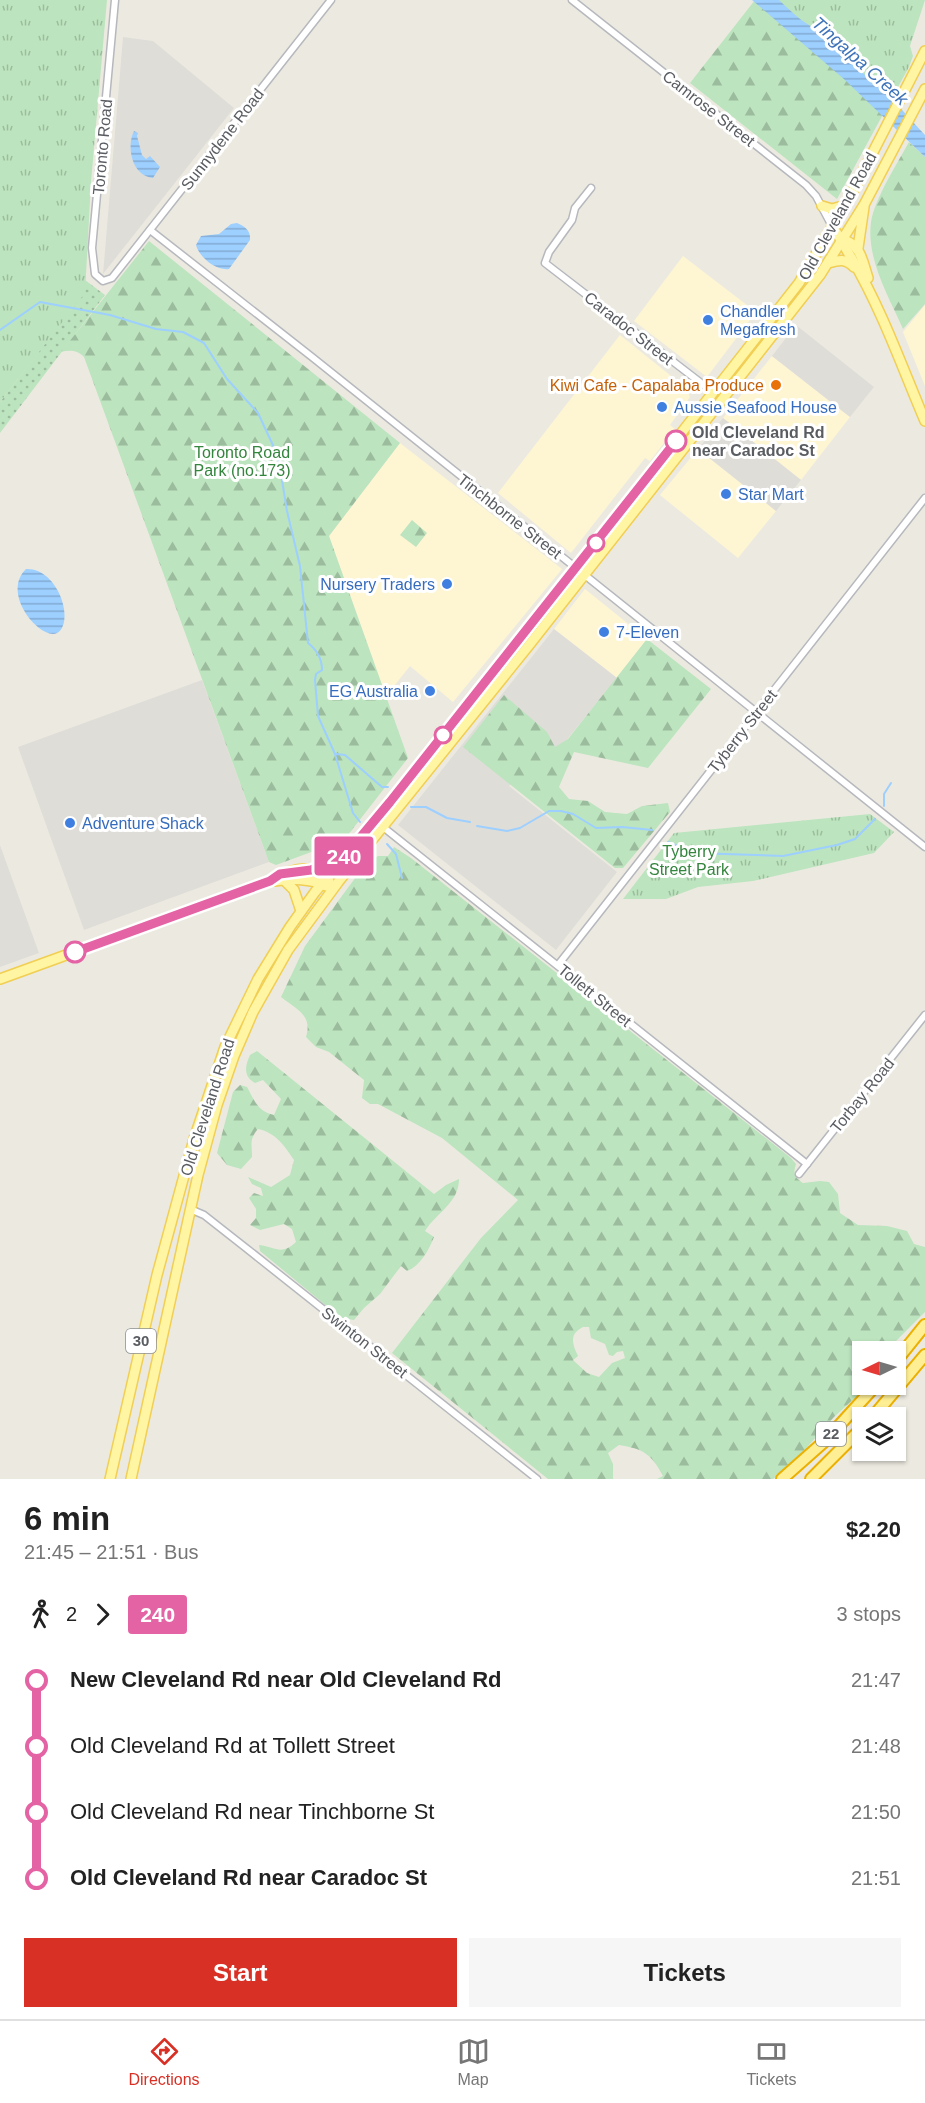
<!DOCTYPE html>
<html lang="en">
<head>
<meta charset="utf-8">
<style>
  body { margin:0; font-family:Helvetica,sans-serif; background:#f6f6f6; color:#222; height:100vh; display:flex; flex-direction:column; font-size:22px; white-space:nowrap }
  * { box-sizing:border-box; margin:0 }
  p { font-size:20px; color:#767676 }
  .icon { flex:none; width:33px; height:33px; fill:none; stroke:currentColor; stroke-width:2; stroke-linecap:round; stroke-linejoin:round }
  .map { position:relative; height:1479px; overflow:hidden }
  .panel { display:flex; flex-direction:column; background:#fff; flex:1 }
  .panel>* { flex:none }
  .badge { padding:0 12px; border-radius:4px; font-size:21px; line-height:39px }
  .needle { width:39px; rotate:265deg }
  .tools { position:absolute; left:852px; top:1341px; display:grid; gap:12px }
  .tools a { display:grid; place-items:center; width:54px; height:54px; border-radius:0px; background:#fff; box-shadow:0 2px 4px #0004; font-size:30px }
  .map>.badge { position:absolute; translate:-50% -50%; box-shadow:0 0 0 3px #fff }
  .legs { display:flex; align-items:center; gap:9px; height:66px; padding:0 24px; font-size:20px }
  .legs p { margin-inline-start:auto }
  .head { display:flex; align-items:center; justify-content:space-between; height:102px; padding:0 24px }
  h1 { font-size:33px; font-weight:600; line-height:45px }
  .primary-button { display:flex; gap:12px; margin-top:auto; padding:12px 24px }
  .primary-button a { flex:1; height:69px; border-radius:0px; background:#d93025; color:#fff; font-size:24px; font-weight:600; line-height:69px; text-align:center }
  .primary-button a+a { background:#f6f6f6; color:#222 }
  ul { padding:0 24px; list-style:none }
  li { display:flex; align-items:center; gap:21px; height:66px; font-size:22px }
  li i { display:grid; place-items:center; width:9px; height:100%; margin:0 8px; background:currentColor }
  li i::after { content:''; width:15px; height:15px; margin:-8px; border:4px solid; border-radius:50%; background:#fff }
  li p { margin-inline-start:auto }
  li:first-child i { background:linear-gradient(#0000 50%,currentColor 0) }
  li:last-child i { background:linear-gradient(currentColor 50%,#0000 0) }
  .menu { display:flex; justify-content:space-around; align-items:center; height:84px; border-top:2px solid #e0e0e0; background:#fff; font-size:16px; color:#767676 }
  .menu a { display:grid; justify-items:center; gap:3px }
  .menu .selected { color:#d93025 }
  .map>svg:first-child { display:block }
  .commercial { fill:#fef6d3 }
  .industrial { fill:#dfddd8 }
  .grass { fill:url(#grass-dots) }
  .forest { fill:url(#forest-firs); fill-rule:evenodd }
  .park { fill:url(#park-tufts) }
  .water { fill:url(#water-rules) }
  .lines { fill:none; stroke-linecap:round; stroke-linejoin:round }
  .stream { stroke:#9dcfff; stroke-width:2 }
  .minor-casing { stroke:#b6b8bd; stroke-width:9 }
  .primary-casing { stroke:#f1ce54; stroke-width:12 }
  .trunk-casing { stroke:#ecb000; stroke-width:14 }
  .minor { stroke:#fff; stroke-width:6 }
  .primary { stroke:#fff5a2; stroke-width:9 }
  .trunk { stroke:#feee94; stroke-width:10 }
  .line-1-casing { stroke:#fff; stroke-width:14 }
  .line-1 { stroke:#e463a4; stroke-width:9 }
  .shop-dot { fill:#3f7fe0; stroke:#fff; stroke-width:2 }
  .food-dot { fill:#e8710a; stroke:#fff; stroke-width:2 }
  .stop-1-dot { fill:#fff; stroke:#e463a4; stroke-width:3 }
  .labels { text-anchor:middle; stroke-width:6; stroke-linejoin:round; paint-order:stroke }
  .shield { fill:#fff; stroke:#8b8d90; stroke-width:1.5 }
  .shield-label { font-size:15px; font-weight:bold; fill:#595c61 }
  .street-label { font-size:16px; fill:#595c61; stroke:#fff }
  .shop-label { font-size:16px; fill:#366cbe; stroke:#fff; text-anchor:start }
  .food-label { font-size:16px; fill:#c56008; stroke:#fff; text-anchor:end }
  .stop-label { font-size:16px; font-weight:bold; fill:#595c61; stroke:#fff; text-anchor:start }
  .park-label { font-size:16px; fill:#34853d; stroke:#fff }
  .water-label { font-size:18px; font-style:italic; fill:#3e73b9; stroke:#fff }
</style>
</head>
<body>
<div class="map">
<svg width="925" height="1479" viewBox="0 0 925 1479">
  <defs>
    <pattern id="grass-dots" width="8" height="8" patternUnits="userSpaceOnUse" patternTransform="scale(1.5)"><rect width="8" height="8" fill="#bce4be"/><path d="M2 2h.1M6 6h.1" fill="none" stroke="#9cbc9e" stroke-width="1.8" stroke-linecap="round"/></pattern>
    <pattern id="forest-firs" width="22" height="20" patternUnits="userSpaceOnUse" patternTransform="scale(1.5)"><rect width="22" height="20" fill="#bce4be"/><path d="M5 1l3.5 6h-7zM16 11l3.5 6h-7z" fill="#9cbc9e"/></pattern>
    <pattern id="park-tufts" width="24" height="20" patternUnits="userSpaceOnUse" patternTransform="scale(1.5)"><rect width="24" height="20" fill="#bce4be"/><path d="M3 7l-1-3M5 7V3M7 7l1-3M15 17l-1-3M17 17v-4M19 17l1-3" fill="none" stroke="#9cbc9e"/></pattern>
    <pattern id="water-rules" width="6" height="5" patternUnits="userSpaceOnUse" patternTransform="scale(1.5)"><rect width="6" height="5" fill="#9dcfff"/><path d="M0 2.5h6" fill="none" stroke="#83abd2"/></pattern>
  </defs>
  <rect width="100%" height="100%" fill="#eceae0"/>
  <g class="commercial">
    <polygon points="683,256 756,312 707,377 634,321"/>
    <polygon points="925,305 925,386 903,332"/>
    <polygon points="620,335 686,388 690,397 670,425 675,429 650,461 645,458 571,553 498,493"/>
    <polygon points="772,356 850,417 801,480 723,418"/>
    <polygon points="400,443 562,569 453,702 410,666 386,696 329,536"/>
    <polygon points="698,449 776,511 738,558 660,495"/>
    <polygon points="585,589 647,639 617,678 554,629"/>
  </g>
  <g class="industrial">
    <polygon points="123,37 153,41 234,108 103,274"/>
    <polygon points="796,325 874,387 850,417 772,356"/>
    <polygon points="723,418 801,480 776,511 698,449"/>
    <polygon points="554,629 617,678 560,748 509,786 617,872 556,950 398,825"/>
    <polygon points="202,680 269,862 84,930 18,747"/>
    <polygon points="0,845 39,953 0,967"/>
  </g>
  <polygon class="grass" points="85,280 105,295 0,433 0,402 84,293"/>
  <g class="forest">
    <polygon points="755,0 887,107 837,199 690,83"/>
    <path d="M909,142L925,157V304L903,329C889,297 866,259 871,222C875,198 897,164 909,142Z"/>
    <path d="M149,241L400,443L329,536L408,758L344,840L276,865L269,862L84,357C77,350 70,350 61,352Z"/>
    <polygon points="412,520 427,533 416,547 400,535"/>
    <polygon points="647,639 711,689 648,768 574,752 559,787 569,799 588,801 605,812 627,814 642,806 668,803 670,812 623,868 615,868 463,747 504,695 547,732 555,747 568,739"/>
    <path d="M394,847L411,858L791,1158L796,1164C793,1174 794,1177 803,1183L820,1181L829,1182L838,1194L840,1213L858,1225L887,1226L907,1231L914,1244L925,1247V1312L895,1342L890,1351L862,1352V1384L869,1385L834,1417L792,1464L773,1479H657L663,1476C651,1453 643,1449 619,1445L608,1453L613,1464V1479H548L392,1353L481,1238L518,1200L442,1138L378,1104H370L362,1098L364,1080L329,1052L316,1047L306,1037C313,1015 296,1009 281,997L305,946L364,866L378,856H388ZM583,1327H589L591,1338L605,1344L609,1355L613,1356L617,1352L623,1351L625,1358L612,1363L599,1377L587,1373L573,1360L578,1356C572,1344 569,1334 583,1327Z"/>
    <path d="M257,1051L434,1194L446,1185L459,1179C459,1203 436,1213 425,1231L434,1237C429,1250 420,1266 407,1271L401,1266L380,1294L364,1308L354,1320L341,1318L260,1251L259,1245C276,1247 281,1256 296,1242L292,1229L284,1224L260,1230L250,1225L256,1218V1209L249,1198L254,1193L263,1196L261,1188L252,1184L248,1177L271,1187L290,1175L294,1160C284,1145 276,1133 258,1129C249,1139 252,1145 252,1157L241,1169L227,1165L217,1153L233,1092L240,1085L247,1087C254,1100 258,1112 274,1115L281,1099L263,1080L255,1083C243,1076 245,1066 250,1055Z"/>
  </g>
  <g class="park">
    <polygon points="0,0 107,0 91,182 85,293 0,402"/>
    <polygon points="771,0 925,0 910,46 913,56 909,67 887,107"/>
    <polygon points="870,814 894,832 874,853 753,881 698,887 666,899 623,899 674,833"/>
  </g>
  <g class="water">
    <path d="M752,0H779C793,13 806,27 825,32C838,54 861,71 880,88C896,102 910,119 925,135V157L845,80Z"/>
    <path d="M134,131L138,133L137,136L142,155L146,159L150,156L160,167L153,178C132,176 126,147 134,131Z"/>
    <path d="M237,223C245,226 251,231 250,240L229,269C216,271 199,257 196,245L201,236L219,234L231,224Z"/>
    <path d="M26,569C59,568 75,623 57,633C41,641 0,594 26,569Z"/>
  </g>
  <g class="lines">
    <g class="stream">
      <path d="M0,330L40,302L110,315L156,329L183,332L204,343L227,379L258,413L278,456L287,511L300,566L308,643C317,650 322,658 322,670L316,674L315,680L318,716L335,754L353,813L360,822"/>
      <polyline points="336,754 345,755 382,787 388,787"/>
      <polyline points="884,806 884,794 891,783"/>
      <polyline points="411,807 426,807 447,818 470,822"/>
      <polyline points="477,826 507,831 520,828 549,811 561,811 573,814 596,828 622,827 652,830"/>
      <polyline points="668,842 694,853 783,856 837,845 855,839 875,819"/>
      <polyline points="387,844 396,854 402,878"/>
    </g>
    <defs>
      <g id="minor">
        <polyline points="115,0 92,248 95,274 103,281 112,278 331,0"/>
        <polyline points="572,0 806,185 816,196 833,228"/>
        <polyline points="591,188 575,208 572,220 549,252 545,263 714,393"/>
        <polyline points="150,230 312,357 925,847"/>
        <polyline points="383,827 807,1164"/>
        <polyline points="558,965 925,498"/>
        <polyline points="799,1174 925,1015"/>
        <polyline points="190,1209 204,1215 246,1248 537,1479"/>
      </g>
      <g id="primary">
        <polyline points="822,206 832,209 846,205"/>
        <path d="M833,228C841,238 845,248 852,259C882,310 902,367 925,421"/>
        <path d="M843,240C861,244 863,263 868,278"/>
        <polyline points="858,248 864,207"/>
        <path d="M828,263C839,260 845,258 854,267"/>
        <polyline points="311,870 342,857"/>
        <polyline points="284,880 294,890 301,911"/>
        <path d="M275,881C292,879 310,878 326,886"/>
        <path d="M0,979L270,881C280,874 299,866 312,870C318,872 323,877 329,881"/>
        <polyline points="110,1479 157,1275 194,1139 225,1047 258,979 290,927 315,892 390,802 504,659 799,283 853,191 925,51"/>
        <polyline points="131,1479 198,1175 217,1105 234,1056 253,1012 288,950 339,881 530,644 820,275 864,205 925,89"/>
      </g>
      <g id="trunk">
        <polyline points="896,1361 925,1325"/>
        <polyline points="872,1418 925,1355"/>
        <polyline points="782,1479 826,1440 877,1384"/>
        <polyline points="811,1479 862,1428"/>
      </g>
    </defs>
    <use href="#minor" class="minor-casing"/>
    <use href="#primary" class="primary-casing"/>
    <use href="#trunk" class="trunk-casing"/>
    <use href="#minor" class="minor"/>
    <use href="#primary" class="primary"/>
    <use href="#trunk" class="trunk"/>
  </g>
  <g class="lines">
    <defs>
      <polyline id="line-1" points="75,952 270,881 280,874 311,870 344,857 390,802 676,441"/>
    </defs>
    <use href="#line-1" class="line-1-casing"/>
    <use href="#line-1" class="line-1"/>
  </g>
  <g class="shop-dot">
    <circle cx="708" cy="320" r="6"/>
    <circle cx="662" cy="407" r="6"/>
    <circle cx="726" cy="494" r="6"/>
    <circle cx="447" cy="584" r="6"/>
    <circle cx="604" cy="632" r="6"/>
    <circle cx="430" cy="691" r="6"/>
    <circle cx="70" cy="823" r="6"/>
  </g>
  <circle class="food-dot" cx="776" cy="385" r="6"/>
  <g class="stop-1-dot">
    <circle cx="676" cy="441" r="10"/>
    <circle cx="596" cy="543" r="8"/>
    <circle cx="443" cy="735" r="8"/>
    <circle cx="75" cy="952" r="10"/>
  </g>
  <g class="labels">
    <g class="shield">
      <rect x="126" y="1329" width="30" height="24" rx="4.5"/>
      <rect x="816" y="1422" width="30" height="24" rx="4.5"/>
    </g>
    <g class="shield-label">
      <text x="141" y="1346">30</text>
      <text x="831" y="1439">22</text>
    </g>
    <g class="street-label">
      <text transform="translate(709 108) rotate(38)" y="6">Camrose Street</text>
      <text transform="translate(222 139) rotate(-52)" y="6">Sunnydene Road</text>
      <text transform="translate(102 147) rotate(-85)" y="6">Toronto Road</text>
      <text transform="translate(837 216) rotate(-61)" y="6">Old Cleveland Road</text>
      <text transform="translate(629 328) rotate(38)" y="6">Caradoc Street</text>
      <text transform="translate(510 516) rotate(38)" y="6">Tinchborne Street</text>
      <text transform="translate(742 731) rotate(-52)" y="6">Tyberry Street</text>
      <text transform="translate(595 995) rotate(39)" y="6">Tollett Street</text>
      <text transform="translate(862 1095) rotate(-51)" y="6">Torbay Road</text>
      <text transform="translate(207 1107) rotate(-72)" y="6">Old Cleveland Road</text>
      <text transform="translate(365 1342) rotate(38)" y="6">Swinton Street</text>
    </g>
    <g class="shop-label">
      <text x="720" y="317">Chandler<tspan x="720" dy="18">Megafresh</tspan></text>
      <text x="674" y="413">Aussie Seafood House</text>
      <text x="738" y="500">Star Mart</text>
      <text x="435" y="590" text-anchor="end">Nursery Traders</text>
      <text x="616" y="638">7-Eleven</text>
      <text x="418" y="697" text-anchor="end">EG Australia</text>
      <text x="82" y="829">Adventure Shack</text>
    </g>
    <g class="food-label">
      <text x="764" y="391">Kiwi Cafe - Capalaba Produce</text>
    </g>
    <g class="stop-label">
      <text x="692" y="438">Old Cleveland Rd<tspan x="692" dy="18">near Caradoc St</tspan></text>
    </g>
    <g class="park-label">
      <text x="242" y="458">Toronto Road<tspan x="242" dy="18">Park (no.173)</tspan></text>
      <text x="689" y="857">Tyberry<tspan x="689" dy="18">Street Park</tspan></text>
    </g>
    <g class="water-label">
      <text transform="translate(860 61) rotate(42)" y="6">Tingalpa Creek</text>
    </g>
  </g>
</svg>
<div class="tools">
<a><svg class="needle" viewBox="-14 -14 28 28"><path d="M0-13l5 13h-10z" fill="#e53935"/><path d="M0 13l5-13h-10z" fill="#767676"/></svg></a>
<a><svg class="icon" aria-label="layers" viewBox="0 0 24 24"><path d="M12 4l9 5-9 5-9-5zM3 14l9 5 9-5"/></svg></a>
</div>
<b class="badge" style="left:344px;top:856px;background:#e463a4;color:#fff">240</b>
</div>
<section class="panel">
<div class="head"><div><h1>6 min</h1><p>21:45 – 21:51 · Bus</p></div><b>$2.20</b></div>
<div class="legs"><svg class="icon" aria-label="walk" viewBox="0 0 24 24"><circle cx="13" cy="4" r="2"/><path d="M13 8l-2 6 4 7M11 14l-3 7M7 12l3-4h3l4 4"/></svg>2<svg class="icon" aria-label="forward" viewBox="0 0 24 24"><path d="M9 5l7 7-7 7"/></svg><b class="badge" style="background:#e463a4;color:#fff">240</b><p>3 stops</p></div>
<ul>
<li><i style="color:#e463a4"></i><b>New Cleveland Rd near Old Cleveland Rd</b><p>21:47</p></li>
<li><i style="color:#e463a4"></i><span>Old Cleveland Rd at Tollett Street</span><p>21:48</p></li>
<li><i style="color:#e463a4"></i><span>Old Cleveland Rd near Tinchborne St</span><p>21:50</p></li>
<li><i style="color:#e463a4"></i><b>Old Cleveland Rd near Caradoc St</b><p>21:51</p></li>
</ul>
<div class="primary-button"><a>Start</a><a>Tickets</a></div>
</section>
<nav class="menu">
<a class="selected"><svg class="icon" aria-label="directions" viewBox="0 0 24 24"><path d="M12 3l9 9-9 9-9-9zM9 14v-3h6M13 9l2 2-2 2"/></svg>Directions</a>
<a><svg class="icon" aria-label="map" viewBox="0 0 24 24"><path d="M3 6l6-2 6 2 6-2v14l-6 2-6-2-6 2zM9 4v14M15 6v14"/></svg>Map</a>
<a><svg class="icon" aria-label="tickets" viewBox="0 0 24 24"><path d="M3 7h18v10H3zM15 7v10"/></svg>Tickets</a>
</nav>
</body>
</html>
